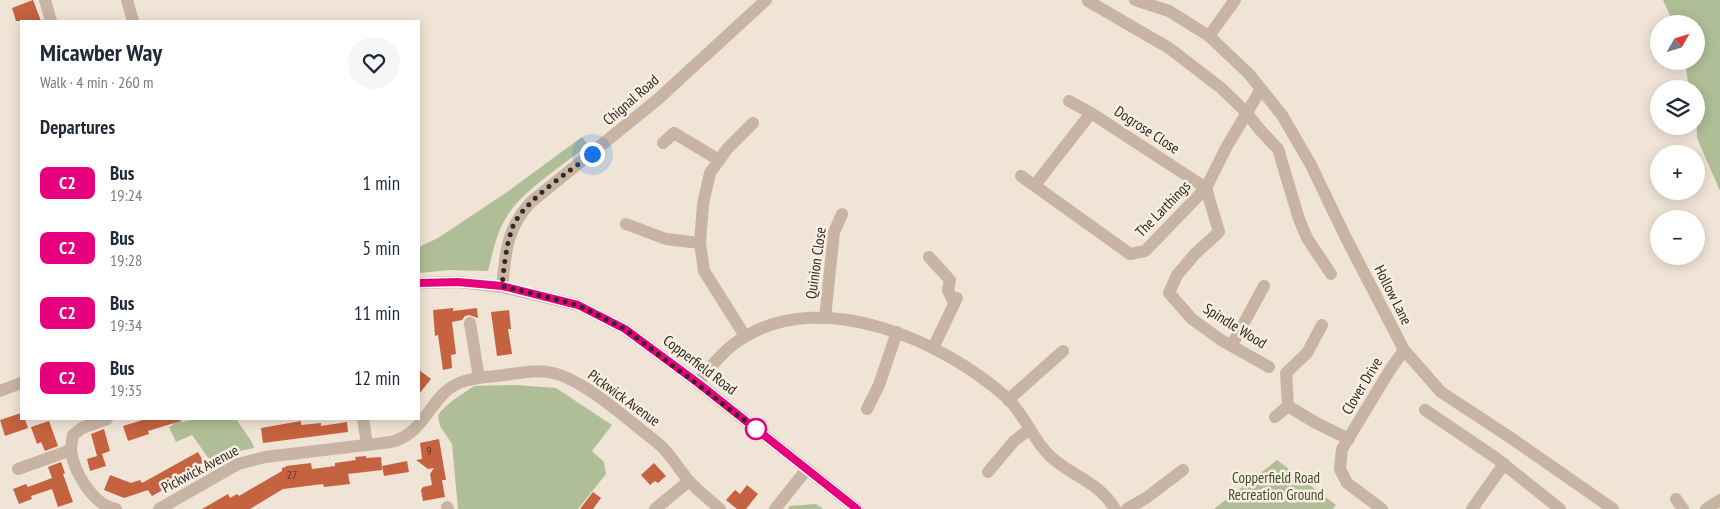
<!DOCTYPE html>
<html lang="en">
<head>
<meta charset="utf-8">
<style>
  body { margin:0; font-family:"PT Sans Narrow",sans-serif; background:#f6f6f7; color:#1f2937; height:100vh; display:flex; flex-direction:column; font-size:19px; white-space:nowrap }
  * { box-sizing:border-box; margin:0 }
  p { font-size:16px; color:#747a83 }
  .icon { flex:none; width:28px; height:28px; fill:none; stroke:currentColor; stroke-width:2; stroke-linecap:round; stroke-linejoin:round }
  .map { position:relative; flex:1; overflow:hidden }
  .drawer { position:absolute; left:20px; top:20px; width:400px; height:400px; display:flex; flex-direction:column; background:#fff; border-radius:0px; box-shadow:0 2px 12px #0003 }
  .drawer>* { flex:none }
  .badge { padding:0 10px; border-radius:8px; font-size:18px; line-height:32px }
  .needle { width:32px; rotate:51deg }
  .controls { position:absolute; left:1650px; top:15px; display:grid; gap:10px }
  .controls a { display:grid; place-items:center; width:55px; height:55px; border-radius:50%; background:#fff; box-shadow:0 2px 12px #0003; font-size:25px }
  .you { position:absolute; width:25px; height:25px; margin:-12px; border:4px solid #fff; border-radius:50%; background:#1a73e8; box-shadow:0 0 0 8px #1a73e833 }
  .map>.badge { position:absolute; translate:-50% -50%; box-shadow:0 0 0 2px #fff }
  h2 { padding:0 20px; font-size:19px; line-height:45px }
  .round { display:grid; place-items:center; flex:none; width:52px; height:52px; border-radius:26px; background:#f6f6f7 }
  .summary { display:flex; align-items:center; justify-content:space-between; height:85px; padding:0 20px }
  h1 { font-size:24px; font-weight:700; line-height:38px }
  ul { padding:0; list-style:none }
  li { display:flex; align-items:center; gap:15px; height:65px; padding:0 20px }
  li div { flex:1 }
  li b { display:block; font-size:19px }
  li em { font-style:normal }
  li .badge { min-width:55px; font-weight:700; text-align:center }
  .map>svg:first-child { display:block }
  .green { fill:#b0be97 }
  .building { fill:#c5623f }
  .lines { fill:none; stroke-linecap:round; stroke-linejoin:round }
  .minor { stroke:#c7b4a2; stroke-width:12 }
  .line-casing { stroke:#fff; stroke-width:11 }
  .line { stroke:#e6007e; stroke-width:8 }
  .walk { stroke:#322925; stroke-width:5; stroke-dasharray:0 9 }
  .stop-dot { fill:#fff; stroke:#e6007e; stroke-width:2.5 }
  .labels { text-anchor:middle; stroke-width:5; stroke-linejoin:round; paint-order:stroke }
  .number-label { font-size:12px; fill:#57372c }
  .street-label { font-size:15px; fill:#322925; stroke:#f8eee2 }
  .park-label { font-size:15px; fill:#415029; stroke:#f8eee2 }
</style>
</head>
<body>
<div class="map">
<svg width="1720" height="509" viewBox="0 0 1720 509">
  <rect width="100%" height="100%" fill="#f0e4d6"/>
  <g class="green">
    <polygon points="1663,0 1720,0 1720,191 1697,138 1696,89 1689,89 1685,61 1696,61 1696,24 1674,24"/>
    <path d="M582,137L588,145C565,164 525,189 509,213C497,230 493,251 488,271L449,270L419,273V247L438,238L507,192Z"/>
    <polygon points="515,385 556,388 612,425 592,451 604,462 606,474 578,509 458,509 452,444 440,426 438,416 441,411 452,401 474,386"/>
    <polygon points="196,419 236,419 252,442 254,448 235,452 212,463 192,435 176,442 169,427 180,420 182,422"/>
    <polygon points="1277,460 1336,505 1333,509 1214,509"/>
    <polygon points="816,504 823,509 788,509 790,506"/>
  </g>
  <g class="building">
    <polygon points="33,0 41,21 16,21 12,8"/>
    <polygon points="453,308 453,311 477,308 478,318 469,315 465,316 462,320 452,322 456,354 451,355 452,368 443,370 438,335 435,336 433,310"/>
    <polygon points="509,310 511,329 508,329 512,354 497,356 491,312"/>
    <polygon points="419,370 431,379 419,394"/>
    <polygon points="21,413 21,419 25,419 28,428 5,436 0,420"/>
    <polygon points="146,419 180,419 181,421 148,431 149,434 128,441 123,426"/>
    <polygon points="49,421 58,446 45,451 41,442 37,444 31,427"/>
    <polygon points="301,421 301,425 321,423 321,426 347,422 348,432 263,443 261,428"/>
    <polygon points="104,429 110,451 102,454 106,466 90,471 87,459 97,456 91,434"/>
    <polygon points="439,439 446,480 442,480 445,497 423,501 421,490 423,487 432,485 430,474 434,468 428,469 416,460 422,459 420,443"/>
    <polygon points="198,452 204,463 200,465 202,468 152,496 148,490 124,498 104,490 110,475 131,483 140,480 142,483"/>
    <polygon points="366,456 366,458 381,457 382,470 348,474 350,484 324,487 323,484 283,489 250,509 202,509 228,494 230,498 237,494 239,496 282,471 282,468 286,467 286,466 311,463 312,469 335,466 335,463 356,460 355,457"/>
    <polygon points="407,461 409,472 384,476 382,466"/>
    <polygon points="61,462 65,473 63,474 73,502 58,507 52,489 31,496 32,499 19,504 13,489 26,484 28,487 52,478 48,467"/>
    <polygon points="654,463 666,476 658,483 655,481 650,485 641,475"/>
    <polygon points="747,485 758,494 746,509 737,509 726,500 735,490 740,494"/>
    <polygon points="593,492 601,498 593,509 580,509"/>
  </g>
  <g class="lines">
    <g class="minor">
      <polyline points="45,0 51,21"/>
      <polyline points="127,0 133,21"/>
      <polyline points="1135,0 1169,11 1209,36 1249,74 1282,115 1311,165 1345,236 1404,350 1441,392 1511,438 1613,509"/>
      <polyline points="1088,1 1169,48 1221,88 1246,112 1260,130 1278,149 1299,219 1307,238 1331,274"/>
      <polyline points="1209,36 1235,0"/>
      <polyline points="1069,101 1091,113 1206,188 1219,232 1195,254 1177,275 1169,293 1192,319 1221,340 1269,367"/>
      <polyline points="663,143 674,133 719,160"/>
      <polyline points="1021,176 1130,254 1145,251 1206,188 1227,146 1261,89"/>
      <polyline points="1035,185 1091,113"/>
      <polyline points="626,224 666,239 700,243"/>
      <polyline points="929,257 950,280 948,290 954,303"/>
      <polyline points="419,283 458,282 502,287 578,305 625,329 698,383 857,509"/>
      <path d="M502,287C506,252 506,229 531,202L657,100L766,0"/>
      <polyline points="825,318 834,232 842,214"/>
      <polyline points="470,323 479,378"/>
      <polyline points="1322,325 1307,353 1286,373 1288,406 1316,423 1349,439"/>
      <polyline points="745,336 704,271 700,243 703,204 710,173 727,149 753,123"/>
      <polyline points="1232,345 1264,286"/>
      <polyline points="933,348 957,298"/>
      <path d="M698,383C711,366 726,347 746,336C826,289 943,341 1006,397C1025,414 1033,441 1051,457C1073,477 1099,482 1115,509"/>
      <polyline points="0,391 21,383"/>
      <polyline points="1008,400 1063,351"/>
      <polyline points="867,409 879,385 897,332"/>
      <polyline points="1425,410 1496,458 1560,509"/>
      <polyline points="1275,417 1288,406"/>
      <path d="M107,419L82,428L73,435C72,440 71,446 71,451C74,472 93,505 116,509"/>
      <polyline points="363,419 367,444"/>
      <polyline points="18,469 71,450"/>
      <polyline points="988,472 1014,441 1030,429"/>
      <polyline points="1676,499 1683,509"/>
      <polyline points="447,507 448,509"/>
      <path d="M159,509L238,464L265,457L391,442C427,433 429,396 459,383C473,377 489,377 504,375C520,373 537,369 553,373C580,379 618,411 640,429C647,435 656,441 663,448C673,458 680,471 689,481C698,491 710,500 720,509"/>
      <polyline points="655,509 689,481"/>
      <polyline points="775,509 807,469"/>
      <polyline points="1127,509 1146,498 1183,470"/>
      <polyline points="1382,509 1347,483 1340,469 1342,449 1390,370 1404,350"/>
      <polyline points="1472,509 1504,464"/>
      <polyline points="1706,509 1720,500"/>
    </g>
  </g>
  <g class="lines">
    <defs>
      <polyline id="line" points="419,283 458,282 502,286 578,305 625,329 698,383 857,509"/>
    </defs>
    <use href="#line" class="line-casing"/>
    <use href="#line" class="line"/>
    <path class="walk" d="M592,154C570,171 524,201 513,226C506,245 504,267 502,286L578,305L625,329L761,433L756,429"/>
  </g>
  <circle class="stop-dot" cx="756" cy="429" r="10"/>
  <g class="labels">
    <g class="number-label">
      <text x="429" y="455">9</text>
      <text x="292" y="479">27</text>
    </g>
    <g class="street-label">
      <text transform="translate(631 100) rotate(-41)" y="5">Chignal Road</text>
      <text transform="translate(1147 130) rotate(33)" y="5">Dogrose Close</text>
      <text transform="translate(1163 209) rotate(-46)" y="5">The Larthings</text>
      <text transform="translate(816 263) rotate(-82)" y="5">Quinion Close</text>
      <text transform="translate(1393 295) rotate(63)" y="5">Hollow Lane</text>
      <text transform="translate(1235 326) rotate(32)" y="5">Spindle Wood</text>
      <text transform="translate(700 365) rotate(37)" y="5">Copperfield Road</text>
      <text transform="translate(1362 386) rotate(-59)" y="5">Clover Drive</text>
      <text transform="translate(624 398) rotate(36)" y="5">Pickwick Avenue</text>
      <text transform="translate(200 469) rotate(-28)" y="5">Pickwick Avenue</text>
    </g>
    <g class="park-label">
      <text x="1276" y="483">Copperfield Road<tspan x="1276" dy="17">Recreation Ground</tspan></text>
    </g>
  </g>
</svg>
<div class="controls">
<a><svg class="needle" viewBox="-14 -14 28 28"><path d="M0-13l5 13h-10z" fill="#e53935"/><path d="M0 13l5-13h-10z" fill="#747a83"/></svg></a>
<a><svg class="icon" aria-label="layers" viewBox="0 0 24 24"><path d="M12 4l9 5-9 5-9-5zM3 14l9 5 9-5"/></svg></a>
<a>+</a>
<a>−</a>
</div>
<div class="you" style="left:592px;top:154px"></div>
<section class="drawer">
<div class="summary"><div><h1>Micawber Way</h1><p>Walk · 4 min · 260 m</p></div><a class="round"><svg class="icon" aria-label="heart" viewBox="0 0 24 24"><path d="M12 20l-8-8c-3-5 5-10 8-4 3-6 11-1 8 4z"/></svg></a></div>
<h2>Departures</h2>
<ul>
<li><span class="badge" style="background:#e6007e;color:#fff">C2</span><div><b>Bus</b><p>19:24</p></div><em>1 min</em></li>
<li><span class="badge" style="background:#e6007e;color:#fff">C2</span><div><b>Bus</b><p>19:28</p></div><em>5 min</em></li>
<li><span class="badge" style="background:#e6007e;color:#fff">C2</span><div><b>Bus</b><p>19:34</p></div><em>11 min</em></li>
<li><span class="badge" style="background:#e6007e;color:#fff">C2</span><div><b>Bus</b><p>19:35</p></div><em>12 min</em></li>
</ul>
</section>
</div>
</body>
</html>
